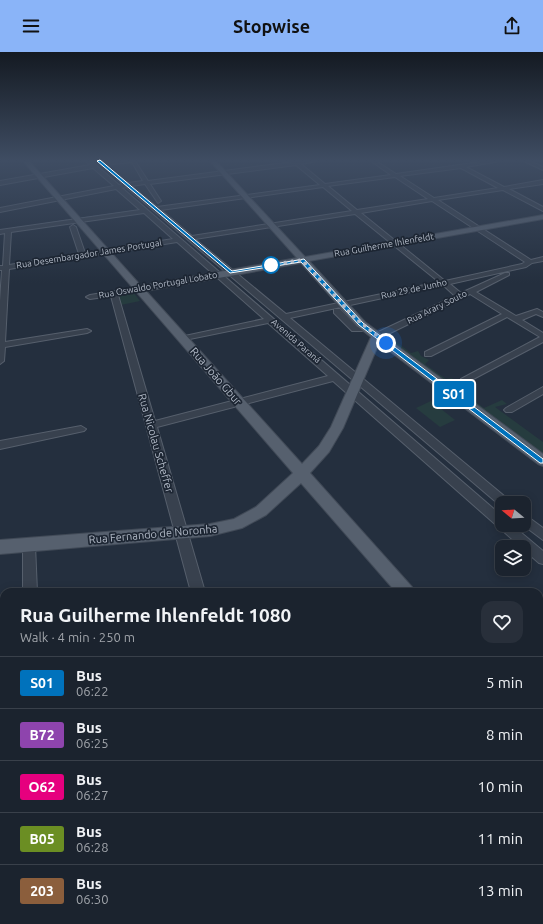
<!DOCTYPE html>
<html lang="en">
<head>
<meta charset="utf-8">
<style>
  body { margin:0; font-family:Ubuntu,sans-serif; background:#282f3a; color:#f1f3f6; height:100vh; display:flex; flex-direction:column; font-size:15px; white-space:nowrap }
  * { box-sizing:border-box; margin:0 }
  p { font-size:13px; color:#a0a4aa }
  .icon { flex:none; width:22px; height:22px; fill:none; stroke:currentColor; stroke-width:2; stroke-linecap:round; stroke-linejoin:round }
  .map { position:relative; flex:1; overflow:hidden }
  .details { position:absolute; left:0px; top:536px; width:543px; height:336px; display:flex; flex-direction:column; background:#1b232e; border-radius:12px 12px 0 0; box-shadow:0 2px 10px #0003,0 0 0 1px #39404a }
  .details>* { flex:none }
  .badge { padding:0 8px; border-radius:3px; font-size:14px; line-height:26px }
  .needle { width:26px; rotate:288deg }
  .fabs { position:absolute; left:495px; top:444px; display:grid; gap:8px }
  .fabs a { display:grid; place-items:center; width:36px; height:36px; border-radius:8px; background:#1b232e; box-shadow:0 2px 10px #0003,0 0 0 1px #39404a; font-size:20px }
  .you { position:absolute; width:20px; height:20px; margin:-10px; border:3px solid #fff; border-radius:50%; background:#1a73e8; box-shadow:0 0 0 6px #1a73e833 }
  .map>.badge { position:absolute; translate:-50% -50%; box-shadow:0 0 0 2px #fff }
  .round { display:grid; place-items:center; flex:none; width:42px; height:42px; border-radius:12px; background:#282f3a }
  .summary { display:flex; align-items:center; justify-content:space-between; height:68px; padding:0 20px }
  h1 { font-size:19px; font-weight:600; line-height:30px }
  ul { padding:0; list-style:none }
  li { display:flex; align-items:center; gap:12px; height:52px; padding:0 20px; border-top:1px solid #39404a }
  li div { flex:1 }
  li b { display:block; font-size:15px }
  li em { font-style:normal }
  li .badge { min-width:44px; font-weight:700; text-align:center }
  header { display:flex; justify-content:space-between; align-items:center; height:52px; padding:0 20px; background:#8ab4f8; color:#111; font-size:18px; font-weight:600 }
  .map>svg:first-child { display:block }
  .green { fill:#263c3f }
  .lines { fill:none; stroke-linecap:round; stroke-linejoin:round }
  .stream-far1 { stroke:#394c67; stroke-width:1 }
  .stream { stroke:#394c67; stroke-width:1.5 }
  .minor-casing { stroke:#565f6c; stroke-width:2 }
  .major-casing { stroke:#414a57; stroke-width:2 }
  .minor { fill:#38414e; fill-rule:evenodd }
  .major { fill:#56606e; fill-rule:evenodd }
  .line { fill:#0072bc; stroke:#fff }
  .walk { stroke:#b4bcc9; stroke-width:4; stroke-dasharray:0 7.2 }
  .stop-dot { fill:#fff; stroke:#0072bc; stroke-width:2 }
  .labels { text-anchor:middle; stroke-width:3.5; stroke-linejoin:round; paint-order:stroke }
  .far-street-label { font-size:9px; fill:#b4bcc9; stroke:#1d2633 }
  .street-label { font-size:11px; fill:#b4bcc9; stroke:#1d2633 }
</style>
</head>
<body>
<header><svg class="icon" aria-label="menu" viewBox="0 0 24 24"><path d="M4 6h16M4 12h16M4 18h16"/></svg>Stopwise<svg class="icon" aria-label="share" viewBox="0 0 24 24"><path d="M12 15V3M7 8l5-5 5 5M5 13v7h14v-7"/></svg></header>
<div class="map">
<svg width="543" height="872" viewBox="0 0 543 872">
  <rect width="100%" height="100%" fill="#242f3e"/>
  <g class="green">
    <polygon points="133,240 140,249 121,253 118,243"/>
    <polygon points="388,284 411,301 418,299 421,304 429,308 425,312 446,327 452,326 456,331 464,336 464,341 484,356 502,348 507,352 495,355 543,390 543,402 385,285"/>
    <polygon points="431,349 455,368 440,375 416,356"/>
    <polygon points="4,773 4,868 15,868 15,872 0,872 0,774"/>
  </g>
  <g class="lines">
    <g class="stream-far1">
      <polyline points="463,112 484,109"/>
      <polyline points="396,122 455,113"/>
      <polyline points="326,132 388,123"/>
      <polyline points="254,142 318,133"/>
      <polyline points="179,152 204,149"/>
      <polyline points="81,166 139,158"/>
      <polyline points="23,175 67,168"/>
    </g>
    <polyline class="stream" points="13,176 30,174"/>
    <defs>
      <g id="minor">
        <path d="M86,109H91L119,133L123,132L117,127L120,125L128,131L143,129L132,110L103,113L101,111L135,109L148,129L293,110L292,109H317L301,112L325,132L391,123L371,109H376L396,122L488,109H500L466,115L504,135L543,128V132L509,137L543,155V159L503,138L438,148L531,208L543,205V209L532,211L526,215L450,232L461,241L505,221H509V223L476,240L516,264L537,257L543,260V265L536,262L522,268L543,281V290L464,332L461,331V327L540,285L507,265L431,304H425V300L502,262L470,242L380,286H374V282L455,244L443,233L290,266L509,448L511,451H502V455L126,135L122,136L502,464V473H512L543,499V512L539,511L524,498V495H521L333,329L157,375L205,540H191L111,244L90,247L86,245L90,243L139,235L143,237L118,243L155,369L328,324L268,271L180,289V285L264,267L177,190L9,217L5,290L87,277L91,279L87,281L5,295L4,309L0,312V249L2,218H0V214H3L5,181L0,182V178L140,158L116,137L0,160V156L114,134L93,116L0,133V129L90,113ZM296,113L320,133L157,155L131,134L145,132L158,151L161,149L150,132ZM461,116L498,136L434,146L400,124ZM395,125L428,147L357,158L328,134ZM323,135L352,159L192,184L161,158ZM432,149L525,210L522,212L445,229L361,161ZM144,161L173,187L85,201L76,175L73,173L70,175L79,202L9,213L11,180ZM355,162L439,230L286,262L195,187Z"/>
        <polygon points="524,109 530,109 543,115 543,118"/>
        <polygon points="334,257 340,257 357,275 367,275 371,277 367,279 352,279 334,261"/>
        <polygon points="543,335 543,342 512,360 506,360 504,358 506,356"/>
        <polygon points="81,374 86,377 84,379 0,397 0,389"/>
        <polygon points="524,462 543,476 543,488 523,473"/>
        <polygon points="29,488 33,489 35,493 37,540 23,540 23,493 25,489"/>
        <rect x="21" y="868" width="20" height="4"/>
        <polygon points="135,868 162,868 160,872 133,872"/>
        <polygon points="377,868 397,868 398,872 378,872"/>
      </g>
      <g id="major">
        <path d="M23,109H29L141,234L297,206L210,109H216L305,205L543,163V167L309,209L365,270L543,402V414L538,412L379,291L343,376L329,400L310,421L412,535L414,540H396L301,431L266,463L242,476L210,484L0,502V488L210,472L234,467L256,455L293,421ZM301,211L357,274L371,285L331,375L319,394L302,412L146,239Z"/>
        <polygon points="539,682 543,684 543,706 539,705"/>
      </g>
    </defs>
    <use href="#minor" class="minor-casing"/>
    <use href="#major" class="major-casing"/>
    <use href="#minor" class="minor"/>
    <use href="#major" class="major"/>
  </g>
  <linearGradient id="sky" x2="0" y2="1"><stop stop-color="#141a22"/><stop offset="0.47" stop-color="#3f4d63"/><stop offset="1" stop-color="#3f4d63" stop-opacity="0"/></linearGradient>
  <rect width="543" height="231" fill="url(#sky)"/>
  <polygon class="line" points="100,108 232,219 304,207 363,271 543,407 543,411 540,411 359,273 301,210 230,221 97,109"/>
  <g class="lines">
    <polyline class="walk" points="271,213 302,208 355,266 386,291"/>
  </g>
  <circle class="stop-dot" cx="271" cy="213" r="8"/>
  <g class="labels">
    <g class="far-street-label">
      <text transform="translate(384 193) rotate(-10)" y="3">Rua Guilherme Ihlenfeldt</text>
      <text transform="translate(89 202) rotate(-9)" y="3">Rua Desembargador James Portugal</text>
      <text transform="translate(158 233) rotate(-10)" y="3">Rua Oswaldo Portugal Lobato</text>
      <text transform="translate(414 237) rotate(-12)" y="3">Rua 29 de Junho</text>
      <text transform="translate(437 255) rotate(-26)" y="3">Rua Arary Souto</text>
      <text transform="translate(296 289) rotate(41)" y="3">Avenida Paraná</text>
    </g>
    <g class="street-label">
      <text transform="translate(216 324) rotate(49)" y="4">Rua João Gbur</text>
      <text transform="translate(156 391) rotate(74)" y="4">Rua Nicolau Scheffer</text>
      <text transform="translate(153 482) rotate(-5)" y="4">Rua Fernando de Noronha</text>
    </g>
  </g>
</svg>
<div class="fabs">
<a><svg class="needle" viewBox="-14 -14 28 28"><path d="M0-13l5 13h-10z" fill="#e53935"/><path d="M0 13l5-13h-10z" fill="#a0a4aa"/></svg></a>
<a><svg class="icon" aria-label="layers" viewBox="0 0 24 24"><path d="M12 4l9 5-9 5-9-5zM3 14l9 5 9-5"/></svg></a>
</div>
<div class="you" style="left:386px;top:291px"></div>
<b class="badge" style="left:454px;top:342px;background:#0072bc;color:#fff">S01</b>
<section class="details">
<div class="summary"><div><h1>Rua Guilherme Ihlenfeldt 1080</h1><p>Walk · 4 min · 250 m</p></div><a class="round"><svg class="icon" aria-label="heart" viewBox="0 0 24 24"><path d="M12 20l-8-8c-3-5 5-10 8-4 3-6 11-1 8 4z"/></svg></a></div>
<ul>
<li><span class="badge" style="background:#0072bc;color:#fff">S01</span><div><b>Bus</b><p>06:22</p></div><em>5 min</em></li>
<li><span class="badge" style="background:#8e44ad;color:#fff">B72</span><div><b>Bus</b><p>06:25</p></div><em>8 min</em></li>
<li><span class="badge" style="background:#e6007e;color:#fff">O62</span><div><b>Bus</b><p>06:27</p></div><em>10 min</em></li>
<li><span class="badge" style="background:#6b8e23;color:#fff">B05</span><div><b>Bus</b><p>06:28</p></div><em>11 min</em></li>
<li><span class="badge" style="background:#8b5e3c;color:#fff">203</span><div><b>Bus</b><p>06:30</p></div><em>13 min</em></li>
</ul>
</section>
</div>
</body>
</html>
